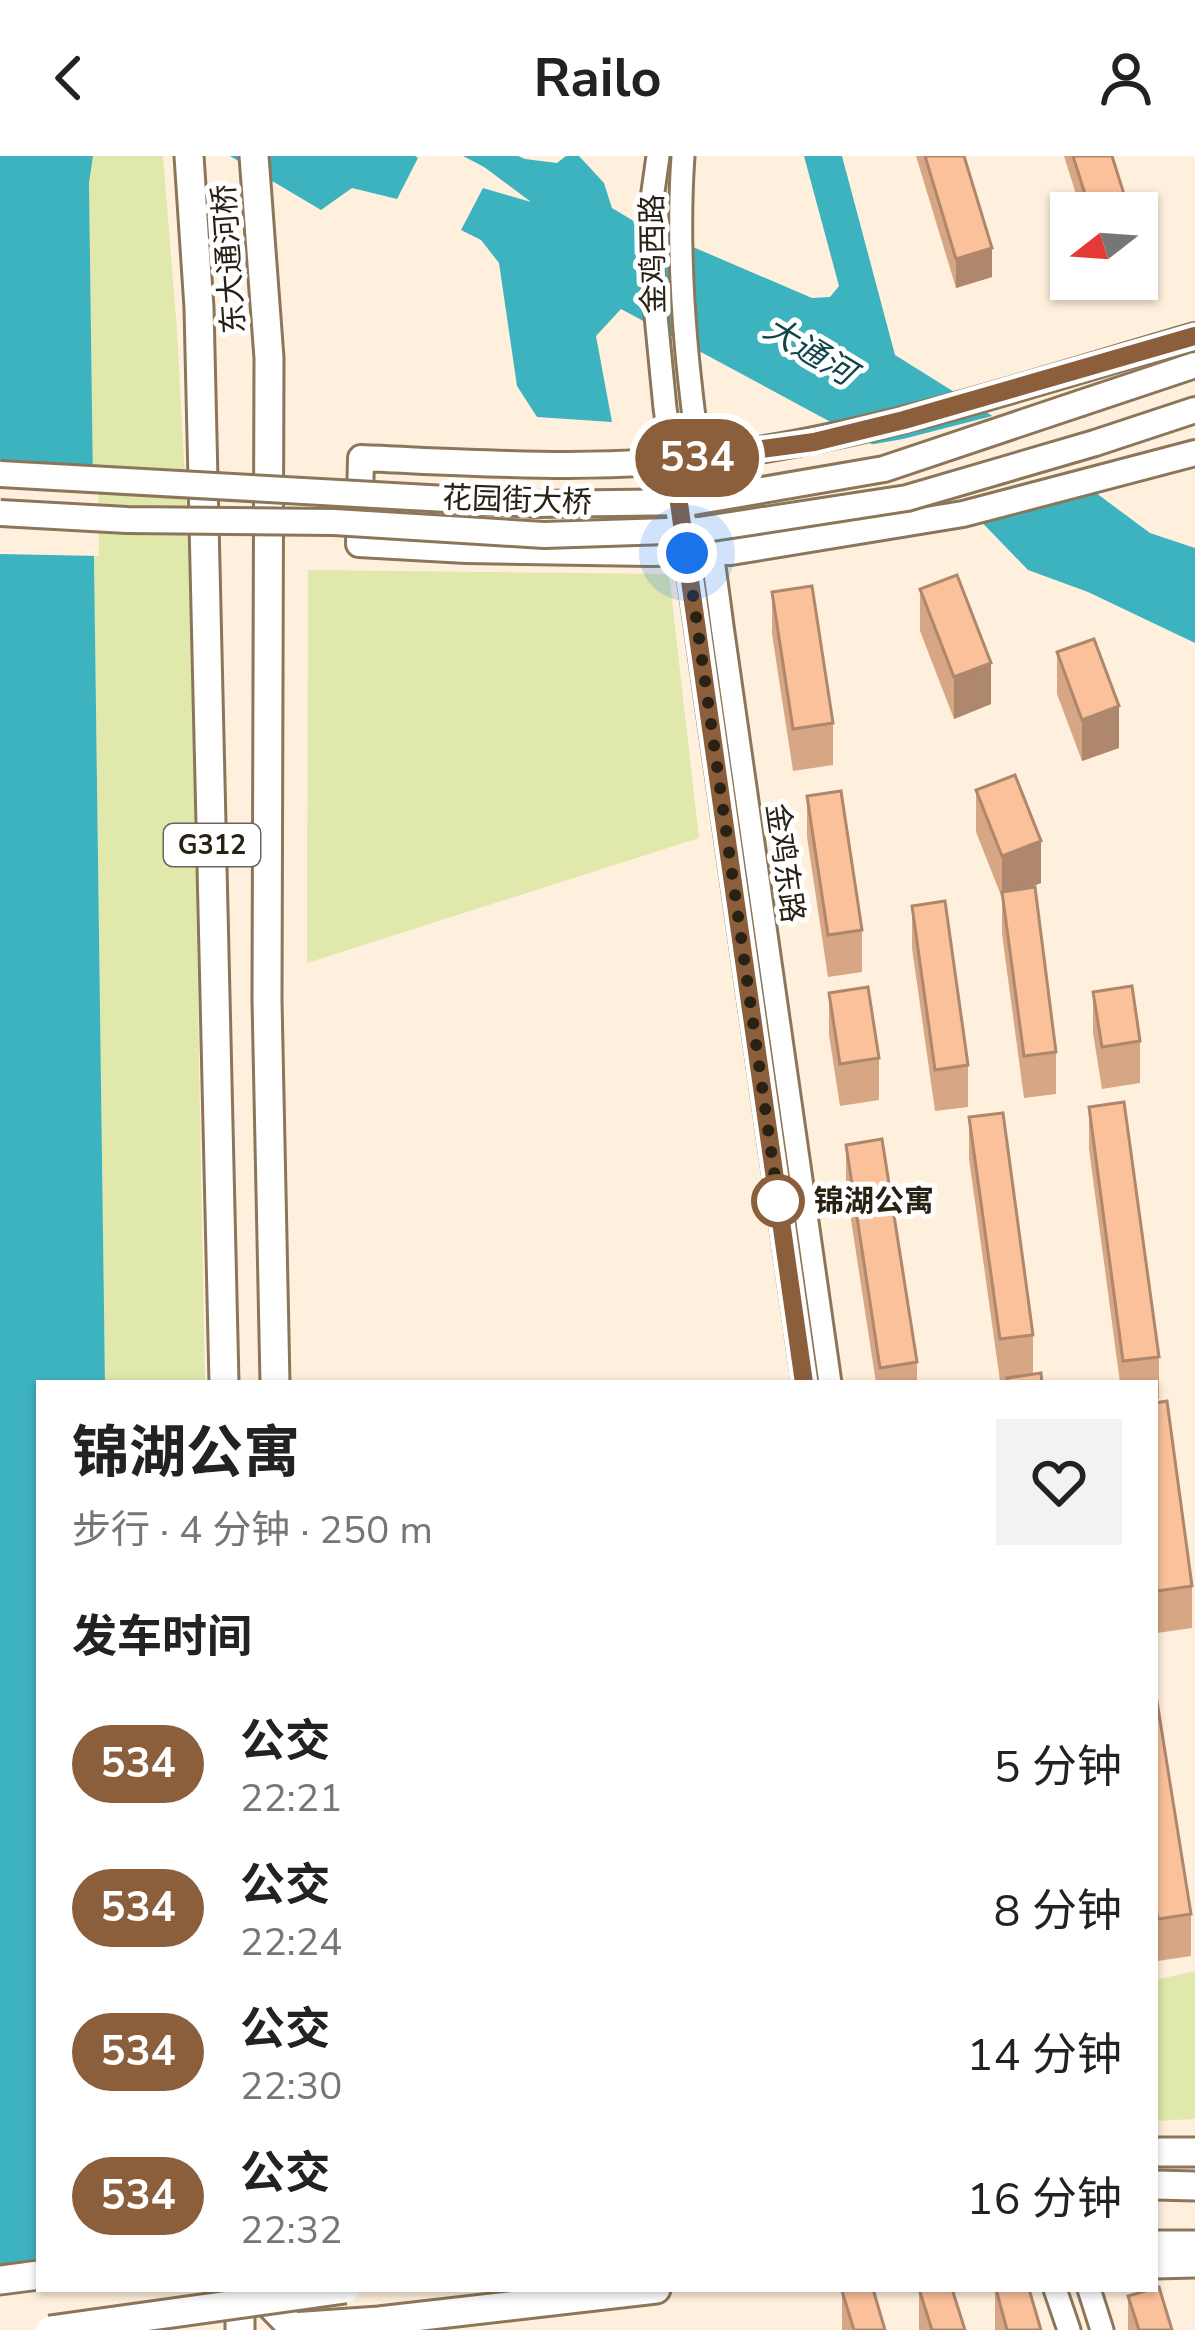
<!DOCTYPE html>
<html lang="zh">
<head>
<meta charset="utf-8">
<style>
  body { margin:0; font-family:"Nunito Sans","Noto Sans SC",sans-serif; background:#f2f2f2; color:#222; height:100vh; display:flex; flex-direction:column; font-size:45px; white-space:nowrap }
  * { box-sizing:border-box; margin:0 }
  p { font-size:39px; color:#767676 }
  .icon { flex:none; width:66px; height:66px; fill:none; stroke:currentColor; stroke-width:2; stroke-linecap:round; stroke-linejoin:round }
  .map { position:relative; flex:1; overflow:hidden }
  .sheet { position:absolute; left:36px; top:1224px; width:1122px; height:912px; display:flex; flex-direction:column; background:#fff; border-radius:0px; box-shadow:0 3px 9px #0004 }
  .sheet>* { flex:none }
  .badge { padding:0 24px; border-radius:39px; font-size:42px; line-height:78px }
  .needle { width:78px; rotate:253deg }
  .tools { position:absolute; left:1050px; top:36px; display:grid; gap:24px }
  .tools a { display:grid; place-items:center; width:108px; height:108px; border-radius:0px; background:#fff; box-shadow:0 3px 9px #0004; font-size:60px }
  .you { position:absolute; width:60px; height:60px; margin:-30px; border:9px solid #fff; border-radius:50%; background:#1a73e8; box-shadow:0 0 0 18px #1a73e833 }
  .map>.badge { position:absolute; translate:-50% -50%; box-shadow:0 0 0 6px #fff }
  h2 { padding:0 36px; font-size:45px; line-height:108px }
  .round { display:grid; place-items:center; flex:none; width:126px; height:126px; border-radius:0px; background:#f2f2f2 }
  .summary { display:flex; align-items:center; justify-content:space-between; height:204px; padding:0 36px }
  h1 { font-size:57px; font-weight:700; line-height:90px }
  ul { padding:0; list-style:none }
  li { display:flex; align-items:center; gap:36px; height:144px; padding:0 36px }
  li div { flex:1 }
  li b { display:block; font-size:45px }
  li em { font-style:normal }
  li .badge { min-width:132px; font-weight:700; text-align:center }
  header { display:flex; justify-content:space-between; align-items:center; height:156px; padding:0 36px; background:#fff; font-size:54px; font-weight:700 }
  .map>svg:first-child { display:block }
  .park { fill:#e1e8ac }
  .water { fill:#3db3c0 }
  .pier { fill:#fff0dd }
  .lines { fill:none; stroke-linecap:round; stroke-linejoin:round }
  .tertiary-casing { stroke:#8c765a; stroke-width:27 }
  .secondary-casing { stroke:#8c765a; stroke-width:30 }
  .primary-casing { stroke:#8c765a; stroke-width:33 }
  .trunk-casing { stroke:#8c765a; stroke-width:33 }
  .tertiary { stroke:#fff; stroke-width:21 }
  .secondary { stroke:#fff; stroke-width:24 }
  .primary { stroke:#fff; stroke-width:27 }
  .trunk { stroke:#fff; stroke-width:27 }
  .secondary-bridge-casing { stroke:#8c765a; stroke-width:30; stroke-linecap:butt }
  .primary-bridge-casing { stroke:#8c765a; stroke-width:33; stroke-linecap:butt }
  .secondary-bridge { stroke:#fff; stroke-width:24 }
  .primary-bridge { stroke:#fff; stroke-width:27 }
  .wall { fill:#d7a685 }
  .shaded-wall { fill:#af876c }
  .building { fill:#fac19b; stroke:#af876c; stroke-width:3 }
  .line-casing { stroke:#fff; stroke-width:27 }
  .line { stroke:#8b5e3c; stroke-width:18 }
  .walk { stroke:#2a2115; stroke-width:12; stroke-dasharray:0 21.6 }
  .stop-dot { fill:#fff; stroke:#8b5e3c; stroke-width:6 }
  .labels { text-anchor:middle; stroke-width:10; stroke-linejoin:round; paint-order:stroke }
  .shield { fill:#fff; stroke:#6a645b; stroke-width:3 }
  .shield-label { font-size:27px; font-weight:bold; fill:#2a2115 }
  .street-label { font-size:30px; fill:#2a2115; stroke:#fff }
  .stop-label { font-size:30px; font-weight:bold; fill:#2a2115; stroke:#fff; text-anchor:start }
  .water-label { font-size:33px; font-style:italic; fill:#11454a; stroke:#fff }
</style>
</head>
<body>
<header><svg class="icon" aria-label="back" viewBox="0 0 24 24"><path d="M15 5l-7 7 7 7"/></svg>Railo<svg class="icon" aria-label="person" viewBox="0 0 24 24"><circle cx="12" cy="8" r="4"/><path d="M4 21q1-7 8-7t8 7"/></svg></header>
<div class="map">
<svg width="1195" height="2174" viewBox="0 0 1195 2174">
  <rect width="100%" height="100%" fill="#fff0dd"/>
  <g class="park">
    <polygon points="93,0 163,0 177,174 190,415 205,1227 105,1227 89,27"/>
    <polygon points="308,414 669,418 699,682 307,807"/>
    <polygon points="1195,1815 1195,1963 1155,1965 1155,1824"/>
  </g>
  <g class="water">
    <polygon points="0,0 93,0 89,27 105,1227 39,1227 39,2133 0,2174"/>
    <polygon points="230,0 415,0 418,2 397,43 352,32 321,54"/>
    <polygon points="463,0 518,0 525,3 557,7 566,0 579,0 604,27 612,52 637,67 812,142 830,141 839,130 804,0 842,0 895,199 991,259 1150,377 1195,392 1195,487 1088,436 1028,414 944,327 621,153 596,180 612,266 537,261 517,230 499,107 481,84 461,74 483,32 531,46 484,11"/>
  </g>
  <g class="pier">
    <polygon points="1000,258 1093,327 966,358 941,332 863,290 903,283"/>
    <polygon points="0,307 98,310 99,400 0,398"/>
    <polygon points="39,2112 39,2133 127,2133 128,2174 0,2174 0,2117"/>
  </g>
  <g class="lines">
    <defs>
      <g id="tertiary">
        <polyline points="658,0 650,57 653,129 665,252 804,1227"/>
        <path d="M683,0C672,158 702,314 722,470C756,723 793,975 830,1227"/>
        <polyline points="1055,2133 1069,2174"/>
        <polyline points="1089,2133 1102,2174"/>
      </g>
      <g id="secondary">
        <path d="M1195,180C1040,225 886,277 726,299C605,316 483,307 361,302L359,388L466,394L650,397L731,396L963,358L1195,297"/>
        <polyline points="1081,247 1195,209"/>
        <polyline points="1095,287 1195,254"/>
      </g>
      <g id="primary">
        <polyline points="1155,2029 1195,2030"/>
        <polyline points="1155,2089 1195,2089"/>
        <polyline points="0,2124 39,2119"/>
      </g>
      <g id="trunk">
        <polyline points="189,0 199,152 224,1227"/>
        <polyline points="254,0 269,202 267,844 275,1227"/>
        <polyline points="1155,1996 1195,1996"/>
        <polyline points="1155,2108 1195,2107"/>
        <polyline points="240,2133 240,2174"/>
        <polyline points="255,2133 292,2171 379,2165 656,2133"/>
      </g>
    </defs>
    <use href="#tertiary" class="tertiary-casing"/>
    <use href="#secondary" class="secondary-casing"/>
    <use href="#primary" class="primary-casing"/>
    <use href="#trunk" class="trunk-casing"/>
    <use href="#tertiary" class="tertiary"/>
    <use href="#secondary" class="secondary"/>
    <use href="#primary" class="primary"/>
    <use href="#trunk" class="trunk"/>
    <defs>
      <g id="secondary-bridge">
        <polyline points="0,318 535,348 693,346 884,313 1081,247"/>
        <polyline points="0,357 127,364 334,366 544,379 699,374 907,342 1095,287"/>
      </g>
      <polyline id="primary-bridge" points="50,2174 345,2133"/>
    </defs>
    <use href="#secondary-bridge" class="secondary-bridge-casing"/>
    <use href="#primary-bridge" class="primary-bridge-casing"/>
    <use href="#secondary-bridge" class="secondary-bridge"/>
    <use href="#primary-bridge" class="primary-bridge"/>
  </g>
  <g class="wall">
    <polygon points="916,0 964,0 992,121 956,132"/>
    <polygon points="1064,0 1112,0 1130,57 1082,57"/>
    <polygon points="920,433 991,548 954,563 920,475"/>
    <polygon points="772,436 833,567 833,609 793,615 772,478"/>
    <polygon points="1057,496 1119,592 1082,605 1057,538"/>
    <polygon points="976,634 1041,727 1026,733 1056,896 1056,938 1024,942 1002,778 1002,742 976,676"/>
    <polygon points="807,640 862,774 862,816 828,821 807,681"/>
    <polygon points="912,750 968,909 968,951 935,955 912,792"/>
    <polygon points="1093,836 1140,885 1140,927 1102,933 1093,877"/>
    <polygon points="829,837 879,902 879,944 840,950 829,879"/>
    <polygon points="1089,951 1159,1201 1159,1243 1155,1243 1155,1227 1120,1227 1089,993"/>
    <polygon points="969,961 1033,1179 1033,1218 1000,1225 969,1003"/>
    <polygon points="846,989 917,1206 917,1227 876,1227 846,1031"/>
    <polygon points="1155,1247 1192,1430 1192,1472 1157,1477 1155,1459"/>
    <polygon points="1155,1533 1191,1758 1191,1800 1158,1805 1155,1789"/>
    <polygon points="919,2133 965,2174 919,2174"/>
    <polygon points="995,2133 1041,2174 995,2174"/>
    <polygon points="842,2135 885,2174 842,2174"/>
    <polygon points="1128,2140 1172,2174 1128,2174"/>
  </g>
  <g class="shaded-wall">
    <polygon points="992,92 992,121 956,132 956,103"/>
    <polygon points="991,507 991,548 954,563 954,521"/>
    <polygon points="1119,550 1119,592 1082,605 1082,564"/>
    <polygon points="1041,685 1041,727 1002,742 1002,700"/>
  </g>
  <g class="building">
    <polygon points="925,0 964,0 992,92 956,103"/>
    <polygon points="1073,0 1112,0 1130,57 1091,57"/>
    <polygon points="957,419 991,507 954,521 920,433"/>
    <polygon points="812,430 833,567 793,573 772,436"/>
    <polygon points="1094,483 1119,550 1082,564 1057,496"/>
    <polygon points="1015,619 1041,685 1002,700 976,634"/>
    <polygon points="841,635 862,774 828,779 807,640"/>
    <polygon points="1035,731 1056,896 1024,900 1002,736"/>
    <polygon points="945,745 968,909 935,914 912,750"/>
    <polygon points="1132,830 1140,885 1102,891 1093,836"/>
    <polygon points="868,831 879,902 840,908 829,837"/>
    <polygon points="1124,946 1159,1201 1123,1205 1089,951"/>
    <polygon points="1003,957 1033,1179 1000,1183 969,961"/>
    <polygon points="882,983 917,1206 880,1212 846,989"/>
    <polygon points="1041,1217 1042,1227 1008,1227 1007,1222"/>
    <polygon points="1167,1245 1192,1430 1157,1435 1155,1417 1155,1247"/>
    <polygon points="1155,1533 1191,1758 1158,1763 1155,1747"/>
    <polygon points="1159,2131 1172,2174 1139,2174 1128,2140"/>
    <polygon points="849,2133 873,2133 885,2174 854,2174 842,2135"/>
    <polygon points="919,2133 952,2133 965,2174 932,2174"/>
    <polygon points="996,2133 1029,2133 1041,2174 1007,2174"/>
  </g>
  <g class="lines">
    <defs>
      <polyline id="line" points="804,1227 673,305 814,286 904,264 1195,180"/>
    </defs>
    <use href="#line" class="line-casing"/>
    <use href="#line" class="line"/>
    <polyline class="walk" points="687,397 780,1058 778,1045"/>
  </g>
  <circle class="stop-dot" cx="778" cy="1045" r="24"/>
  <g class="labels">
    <rect class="shield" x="164" y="668" width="96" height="42" rx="9"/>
    <g class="shield-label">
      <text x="212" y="698">G312</text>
    </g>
    <g class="street-label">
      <text transform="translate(653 98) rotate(-91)" y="10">金鸡西路</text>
      <text transform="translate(229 103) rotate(-94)" y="10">东大通河桥</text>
      <text transform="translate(517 344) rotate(2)" y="10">花园街大桥</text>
      <text transform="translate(785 707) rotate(82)" y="10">金鸡东路</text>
    </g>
    <g class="stop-label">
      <text x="814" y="1055">锦湖公寓</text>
    </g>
    <g class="water-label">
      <text transform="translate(810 194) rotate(31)" y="12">大通河</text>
    </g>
  </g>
</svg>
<div class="tools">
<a><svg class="needle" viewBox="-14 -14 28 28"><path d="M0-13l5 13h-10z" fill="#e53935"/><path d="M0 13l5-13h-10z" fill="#767676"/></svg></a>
</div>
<div class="you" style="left:687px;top:397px"></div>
<b class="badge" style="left:697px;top:302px;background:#8b5e3c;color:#fff">534</b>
<section class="sheet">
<div class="summary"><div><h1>锦湖公寓</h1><p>步行 · 4 分钟 · 250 m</p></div><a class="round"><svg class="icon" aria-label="heart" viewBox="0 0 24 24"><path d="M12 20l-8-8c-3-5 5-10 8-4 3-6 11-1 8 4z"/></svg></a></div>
<h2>发车时间</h2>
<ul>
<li><span class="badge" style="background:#8b5e3c;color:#fff">534</span><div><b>公交</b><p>22:21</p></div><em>5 分钟</em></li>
<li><span class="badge" style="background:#8b5e3c;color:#fff">534</span><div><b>公交</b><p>22:24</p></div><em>8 分钟</em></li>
<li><span class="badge" style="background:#8b5e3c;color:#fff">534</span><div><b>公交</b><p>22:30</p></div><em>14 分钟</em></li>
<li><span class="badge" style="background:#8b5e3c;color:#fff">534</span><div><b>公交</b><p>22:32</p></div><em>16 分钟</em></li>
</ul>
</section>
</div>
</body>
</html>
